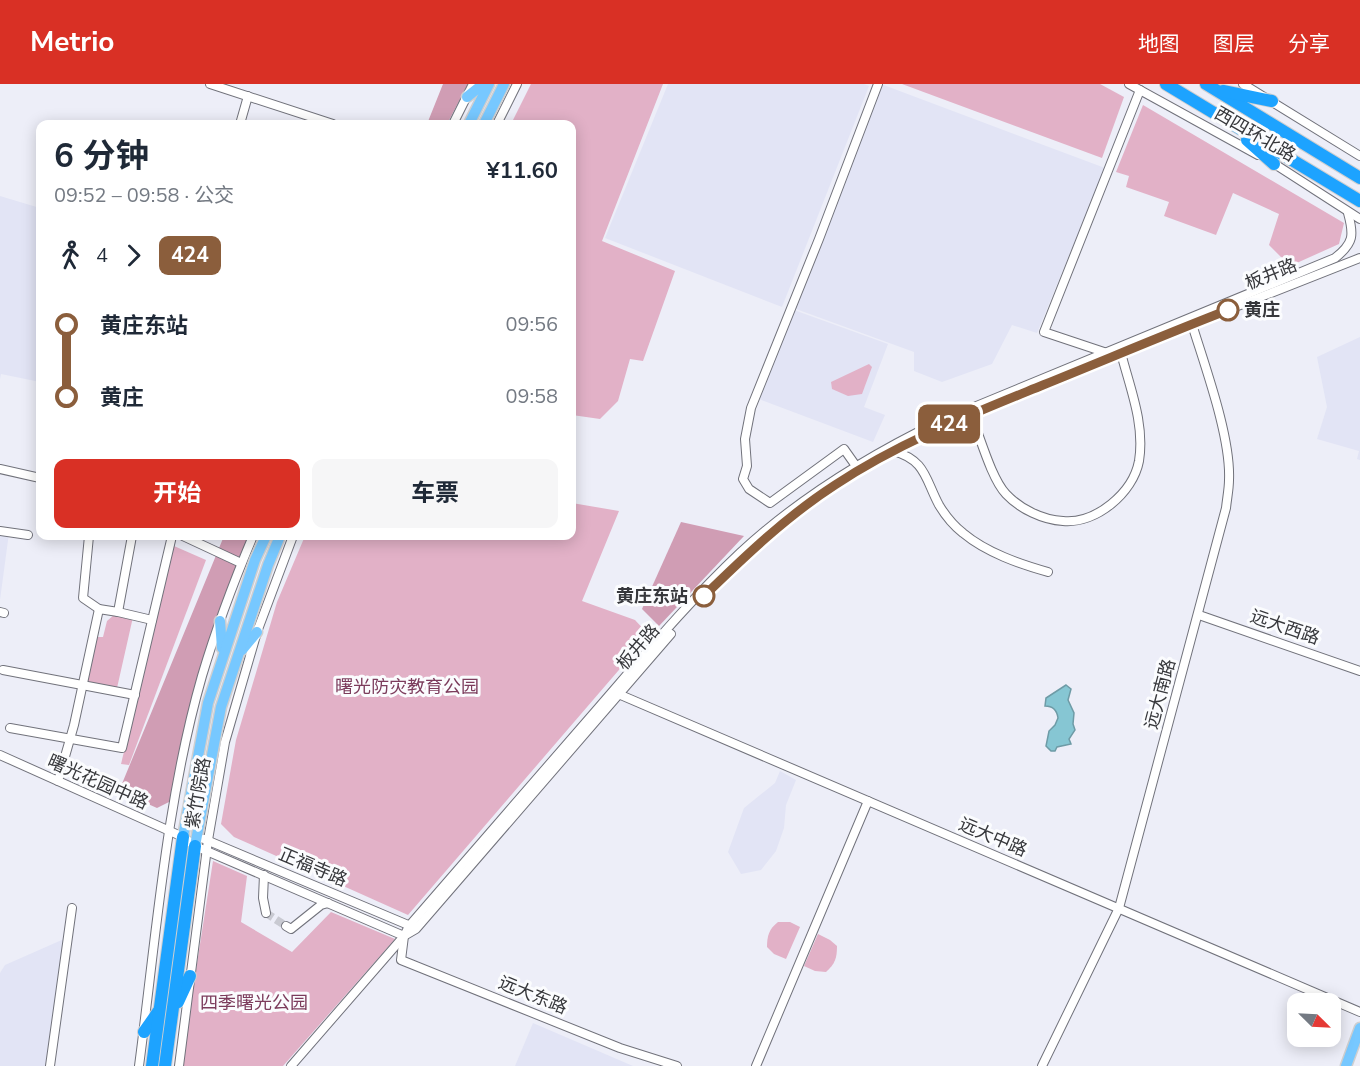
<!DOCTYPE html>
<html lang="zh">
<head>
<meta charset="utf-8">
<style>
  body { margin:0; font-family:"Nunito Sans","Noto Sans SC",sans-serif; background:#f6f6f7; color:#1f2937; height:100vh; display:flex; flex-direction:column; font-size:22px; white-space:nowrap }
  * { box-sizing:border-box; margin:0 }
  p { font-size:20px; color:#747a83 }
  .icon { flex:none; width:33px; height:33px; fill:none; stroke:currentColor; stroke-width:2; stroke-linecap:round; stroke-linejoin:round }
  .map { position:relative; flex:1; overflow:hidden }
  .panel { position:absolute; left:36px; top:36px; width:540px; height:420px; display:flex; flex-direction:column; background:#fff; border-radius:12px; box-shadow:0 3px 15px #0003 }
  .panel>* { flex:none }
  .badge { padding:0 12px; border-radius:9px; font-size:21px; line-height:39px }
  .needle { width:39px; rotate:114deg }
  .fabs { position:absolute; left:1287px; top:909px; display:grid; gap:12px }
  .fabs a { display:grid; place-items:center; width:54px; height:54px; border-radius:12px; background:#fff; box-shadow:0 3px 15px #0003; font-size:30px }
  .map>.badge { position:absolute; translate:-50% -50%; box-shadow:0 0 0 3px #fff }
  .legs { display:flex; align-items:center; gap:9px; height:66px; padding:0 18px; font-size:20px }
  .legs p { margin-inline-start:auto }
  .overview { display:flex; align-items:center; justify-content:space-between; height:102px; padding:0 18px }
  h1 { font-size:33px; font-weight:700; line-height:45px }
  .button { display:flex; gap:12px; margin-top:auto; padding:12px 18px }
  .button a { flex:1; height:69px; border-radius:12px; background:#d93025; color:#fff; font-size:24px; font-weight:700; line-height:69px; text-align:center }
  .button a+a { background:#f6f6f7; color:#1f2937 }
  ul { padding:0 18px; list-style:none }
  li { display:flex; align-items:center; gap:21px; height:72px; font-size:22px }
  li i { display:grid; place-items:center; width:9px; height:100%; margin:0 8px; background:currentColor }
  li i::after { content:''; width:15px; height:15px; margin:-8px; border:4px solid; border-radius:50%; background:#fff }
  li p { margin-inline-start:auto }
  li:first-child i { background:linear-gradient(#0000 50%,currentColor 0) }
  li:last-child i { background:linear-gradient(currentColor 50%,#0000 0) }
  header { display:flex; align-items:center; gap:36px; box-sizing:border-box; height:84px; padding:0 30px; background:#d93025; color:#fff }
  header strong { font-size:28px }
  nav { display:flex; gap:33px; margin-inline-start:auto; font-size:21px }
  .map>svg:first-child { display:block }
  .built { fill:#e2e4f5 }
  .green { fill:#e2b1c7 }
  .forest { fill:#d09db4 }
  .water { fill:#86c6d3; stroke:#6e9ba6; stroke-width:1.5 }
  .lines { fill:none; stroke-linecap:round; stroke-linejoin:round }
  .minor-tunnel { stroke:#c9cad2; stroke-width:8; stroke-dasharray:8 4; stroke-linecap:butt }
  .minor-casing { stroke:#71727b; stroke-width:10 }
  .major-casing { stroke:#cfcfd0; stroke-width:13 }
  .highway-casing { stroke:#cfcfd0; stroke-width:14 }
  .minor { stroke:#fff; stroke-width:8 }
  .major { stroke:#77c8ff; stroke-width:10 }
  .highway { stroke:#1da3ff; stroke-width:12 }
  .line-1-casing { stroke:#fff; stroke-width:14 }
  .line-1 { stroke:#8b5e3c; stroke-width:9 }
  .stop-1-dot { fill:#fff; stroke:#8b5e3c; stroke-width:3 }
  .labels { text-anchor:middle; stroke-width:6; stroke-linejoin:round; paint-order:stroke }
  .street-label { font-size:18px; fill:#37383c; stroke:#fbfcfe }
  .stop-label { font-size:18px; font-weight:bold; fill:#37383c; stroke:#fbfcfe; text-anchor:start }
  .park-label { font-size:18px; fill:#7c3c5c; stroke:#fbfcfe }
</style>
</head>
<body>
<header>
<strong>Metrio</strong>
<nav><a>地图</a><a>图层</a><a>分享</a></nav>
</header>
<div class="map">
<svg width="1360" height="982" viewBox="0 0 1360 982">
  <rect width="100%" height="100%" fill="#edeef8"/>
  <g class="built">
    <polygon points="668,0 864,0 869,2 782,223 605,154"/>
    <polygon points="881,0 1105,84 1037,249 1012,241 992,280 942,298 914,287 914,268 796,225"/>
    <polygon points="0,112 40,124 40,298 1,290 0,295"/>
    <polygon points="794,226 888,260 864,323 885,331 873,358 759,315"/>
    <polygon points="1360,253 1360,376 1357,375 1359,367 1317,355 1327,323 1317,273"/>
    <polygon points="0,447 9,449 0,516"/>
    <polygon points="780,687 796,696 786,721 784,744 776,767 761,786 741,790 728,768 744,724 775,699"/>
    <polygon points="64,855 45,982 0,982 0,889 5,881"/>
    <polygon points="533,939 633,982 515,982"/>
  </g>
  <g class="green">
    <polygon points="531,0 663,0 602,157 675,187 643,277 630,275 618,317 600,335 572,331 572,40 511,40"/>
    <polygon points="902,0 1100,0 1124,13 1102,74"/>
    <polygon points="1143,21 1344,139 1339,160 1290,182 1269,161 1279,130 1233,109 1216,151 1164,132 1169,118 1126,103 1129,92 1116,88"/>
    <polygon points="869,280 872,283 862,310 848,312 832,305 831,298"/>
    <polygon points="572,419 619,427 582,517 635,536 649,551 408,831 234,753 221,740 236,656 277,518 305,452 572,452"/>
    <polygon points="174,462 206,476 129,681 121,680"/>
    <polygon points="115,530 133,533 117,604 85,598 94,553 103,553 107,537"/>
    <polygon points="213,777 247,792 241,838 292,868 331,828 395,855 283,982 181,982"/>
    <path d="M778,838H790L800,843L786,875L774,870L767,863C767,852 769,845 778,838Z"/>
    <path d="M818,850L830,856L837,862C837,874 835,880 826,888L815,887L804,882Z"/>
  </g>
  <g class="forest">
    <polygon points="443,0 468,0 447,40 427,40"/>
    <polygon points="681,438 744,452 659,542 642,525"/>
    <polygon points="224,452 253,452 200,587 171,717 157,724 119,707"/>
  </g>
  <path class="water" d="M1066,601L1071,605L1068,616L1074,629L1073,640L1075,646L1069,655L1071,660L1057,663L1055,667H1051L1046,662L1049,647L1055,641L1058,634C1057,626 1053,622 1045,622L1046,614Z"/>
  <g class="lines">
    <polyline class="minor-tunnel" points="266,829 286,842"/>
    <defs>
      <g id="minor">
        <polyline points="210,0 333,40"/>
        <polyline points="1129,0 1258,71"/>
        <polyline points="1243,0 1360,72"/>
        <polyline points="240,40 248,12"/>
        <polyline points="453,40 473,0"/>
        <polyline points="497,40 517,0"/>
        <polyline points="1270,77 1360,135"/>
        <polyline points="1107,269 1044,248 1140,6"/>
        <path d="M971,331C980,352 991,394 1006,410C1020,425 1043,436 1063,437C1096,440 1133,409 1139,377C1145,340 1130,304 1121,269"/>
        <path d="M893,367C926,376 925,395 939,421C945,431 954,442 963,449C987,469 1020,480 1048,488"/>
        <polyline points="879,374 943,343 1192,240 1360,174"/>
        <polyline points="856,382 844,365 770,419 749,405 743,395 747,382 745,355 751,324 819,155 878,0"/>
        <polyline points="0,385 40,394"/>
        <polyline points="0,447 28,451"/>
        <polyline points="89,452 83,514 99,525"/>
        <polyline points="183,452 241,479"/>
        <polyline points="735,482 756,462"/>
        <polyline points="0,528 4,529"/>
        <polyline points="118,528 152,536"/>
        <polyline points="1199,531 1360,587"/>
        <polyline points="3,586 135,611"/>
        <polyline points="616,609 1360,928"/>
        <polyline points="10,644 122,664 172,452"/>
        <polyline points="0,671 183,753 195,762 404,852"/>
        <polyline points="58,697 74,641 99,525 118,528 132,452"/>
        <polyline points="204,755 413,843"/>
        <polyline points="264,791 263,814 266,829"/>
        <polyline points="286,842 291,845 321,821 328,819"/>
        <polyline points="50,982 72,824"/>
        <path d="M139,982C156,854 166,717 202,592C216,545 234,497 253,452"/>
        <polyline points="179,982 208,756 225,658 257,548 293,452"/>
        <polyline points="291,982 404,852 416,845 671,550"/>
        <path d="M677,982L620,964L401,876L404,852L409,842C472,769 536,696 599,623C645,570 690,516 740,469C799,414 868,372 940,337L1335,174C1354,159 1354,151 1348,129"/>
        <polyline points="756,982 868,717"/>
        <path d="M1042,982L1119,824L1226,424C1227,414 1229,405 1229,396C1231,352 1204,280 1191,237"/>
      </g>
      <g id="major">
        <polyline points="467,13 483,0"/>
        <polyline points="469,40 489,0"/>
        <polyline points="484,40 504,0"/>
        <polyline points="220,537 222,564"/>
        <polyline points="242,566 257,548"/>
        <polyline points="183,753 208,619 255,476 266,452"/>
        <polyline points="195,762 221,623 268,481 280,452"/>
        <polyline points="1346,982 1360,944"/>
      </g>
      <g id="highway">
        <polyline points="1166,0 1360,117"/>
        <polyline points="1206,0 1360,94"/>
        <polyline points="1223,7 1272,17"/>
        <polyline points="1247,56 1274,80"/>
        <polyline points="178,918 190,892"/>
        <polyline points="144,948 158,928"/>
        <polyline points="152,982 183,753"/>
        <polyline points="165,982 195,762"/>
      </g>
    </defs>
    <use href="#minor" class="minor-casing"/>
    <use href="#major" class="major-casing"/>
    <use href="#highway" class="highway-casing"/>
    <use href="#minor" class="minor"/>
    <use href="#major" class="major"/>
    <use href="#highway" class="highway"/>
  </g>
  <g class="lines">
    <defs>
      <path id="line-1" d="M704,512C745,472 787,432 835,401C900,358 972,330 1043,301C1105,276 1166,250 1228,226"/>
    </defs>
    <use href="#line-1" class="line-1-casing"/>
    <use href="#line-1" class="line-1"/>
  </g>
  <g class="stop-1-dot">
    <circle cx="1228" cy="226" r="10"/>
    <circle cx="704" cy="512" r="10"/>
  </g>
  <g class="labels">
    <g class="street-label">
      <text transform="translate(1255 50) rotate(30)" y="6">西四环北路</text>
      <text transform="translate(1271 190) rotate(-22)" y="6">板井路</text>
      <text transform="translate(1285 543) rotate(19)" y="6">远大西路</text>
      <text transform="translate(638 563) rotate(-49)" y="6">板井路</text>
      <text transform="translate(1160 610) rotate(-75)" y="6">远大南路</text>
      <text transform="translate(98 698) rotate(24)" y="6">曙光花园中路</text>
      <text transform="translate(198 709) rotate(-80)" y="6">紫竹院路</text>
      <text transform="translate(993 753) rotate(23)" y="6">远大中路</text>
      <text transform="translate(313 783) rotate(23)" y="6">正福寺路</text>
      <text transform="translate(533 911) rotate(22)" y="6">远大东路</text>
    </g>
    <g class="stop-label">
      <text x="1244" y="232">黄庄</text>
      <text x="688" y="518" text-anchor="end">黄庄东站</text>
    </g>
    <g class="park-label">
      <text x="407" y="609">曙光防灾教育公园</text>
      <text x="254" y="925">四季曙光公园</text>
    </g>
  </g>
</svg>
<div class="fabs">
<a><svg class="needle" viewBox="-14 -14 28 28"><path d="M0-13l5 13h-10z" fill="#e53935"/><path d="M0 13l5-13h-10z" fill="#747a83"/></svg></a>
</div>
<b class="badge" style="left:949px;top:340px;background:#8b5e3c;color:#fff">424</b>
<section class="panel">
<div class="overview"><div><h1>6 分钟</h1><p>09:52 – 09:58 · 公交</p></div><b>¥11.60</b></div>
<div class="legs"><svg class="icon" aria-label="walk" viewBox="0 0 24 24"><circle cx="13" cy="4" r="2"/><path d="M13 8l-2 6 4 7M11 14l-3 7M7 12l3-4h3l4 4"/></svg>4<svg class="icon" aria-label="forward" viewBox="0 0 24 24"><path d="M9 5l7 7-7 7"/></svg><b class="badge" style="background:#8b5e3c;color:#fff">424</b></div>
<ul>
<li><i style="color:#8b5e3c"></i><b>黄庄东站</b><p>09:56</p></li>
<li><i style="color:#8b5e3c"></i><b>黄庄</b><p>09:58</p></li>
</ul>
<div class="button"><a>开始</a><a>车票</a></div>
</section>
</div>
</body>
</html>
